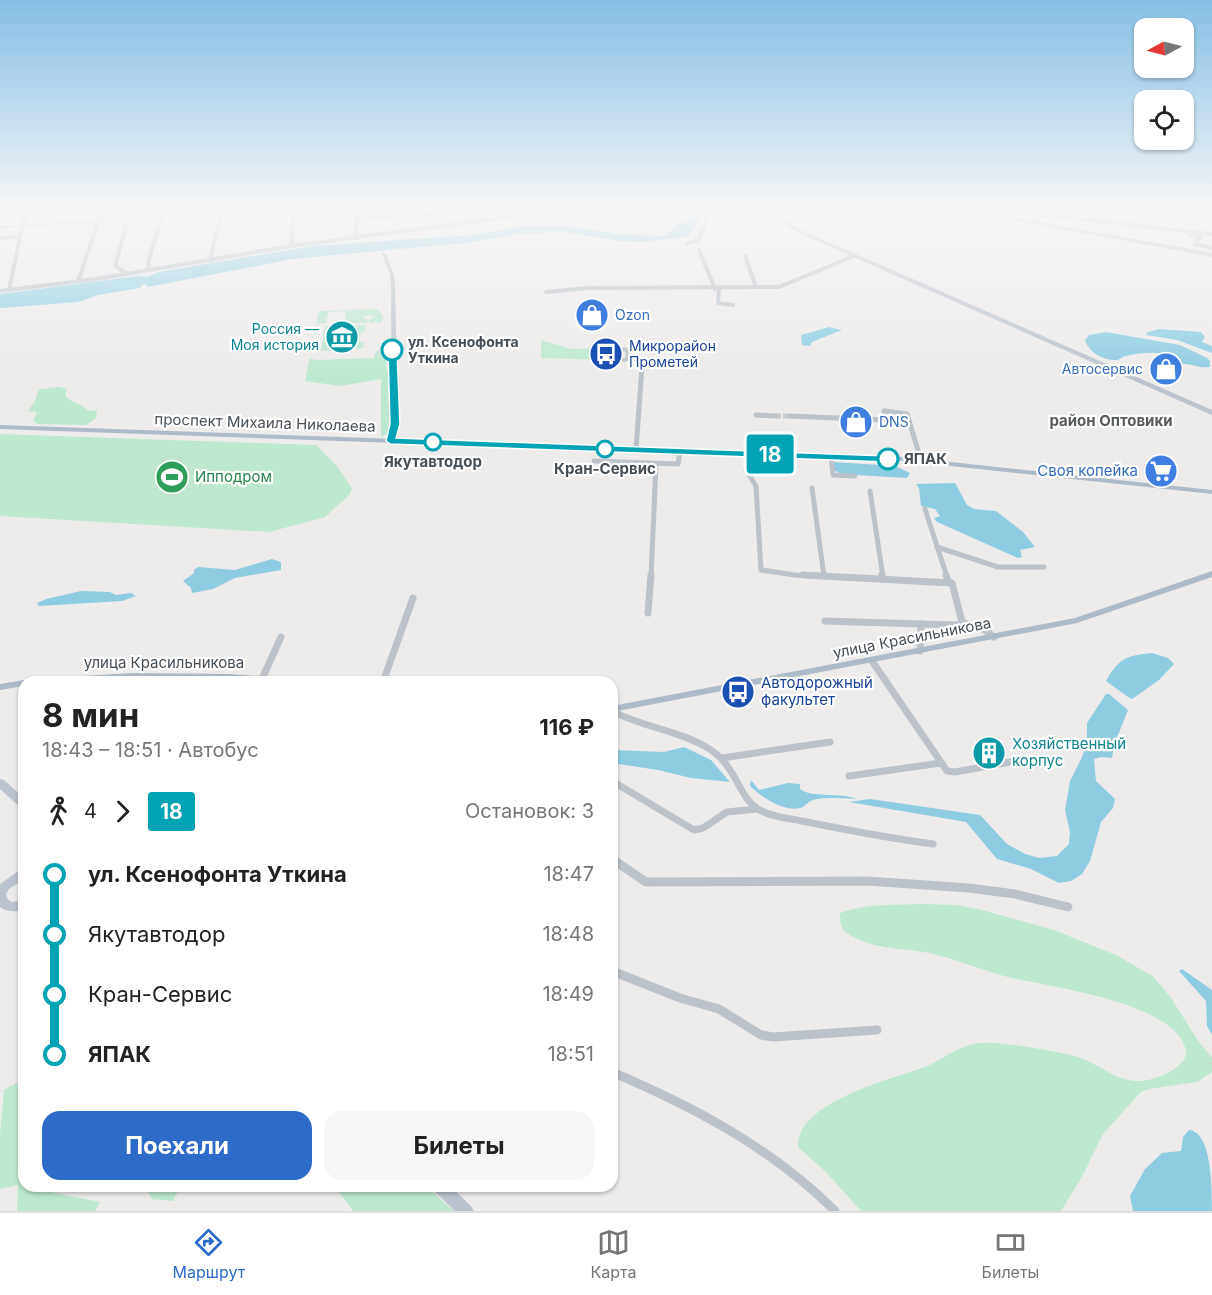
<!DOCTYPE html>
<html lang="ru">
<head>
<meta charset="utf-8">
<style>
  body { margin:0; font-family:Inter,sans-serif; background:#f6f6f6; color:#222; height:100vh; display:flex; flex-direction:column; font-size:22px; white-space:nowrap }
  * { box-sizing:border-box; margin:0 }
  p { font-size:20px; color:#767676 }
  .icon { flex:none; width:33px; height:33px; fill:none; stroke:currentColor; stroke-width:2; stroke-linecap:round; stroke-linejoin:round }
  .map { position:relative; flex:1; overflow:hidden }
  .side { position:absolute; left:18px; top:676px; width:600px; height:516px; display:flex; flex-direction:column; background:#fff; border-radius:18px; box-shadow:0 2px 4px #0004 }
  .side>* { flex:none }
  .badge { padding:0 12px; border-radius:4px; font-size:21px; line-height:39px }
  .needle { width:39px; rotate:263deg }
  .buttons { position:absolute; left:1134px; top:18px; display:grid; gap:12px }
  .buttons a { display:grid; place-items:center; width:60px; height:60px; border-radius:12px; background:#fff; box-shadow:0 2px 4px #0004; font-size:30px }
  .map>.badge { position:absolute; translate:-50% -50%; box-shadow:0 0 0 3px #fff }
  .legs { display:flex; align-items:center; gap:9px; height:66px; padding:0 24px; font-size:20px }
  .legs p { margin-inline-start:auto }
  .head { display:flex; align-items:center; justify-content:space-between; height:102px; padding:0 24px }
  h1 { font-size:33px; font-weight:700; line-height:45px }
  .button { display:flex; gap:12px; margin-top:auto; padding:12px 24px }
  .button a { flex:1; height:69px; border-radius:18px; background:#2c6bc8; color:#fff; font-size:24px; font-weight:700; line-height:69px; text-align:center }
  .button a+a { background:#f6f6f6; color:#222 }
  ul { padding:0 24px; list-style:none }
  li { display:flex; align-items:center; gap:21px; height:60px; font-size:22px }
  li i { display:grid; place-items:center; width:9px; height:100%; margin:0 8px; background:currentColor }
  li i::after { content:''; width:15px; height:15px; margin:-8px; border:4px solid; border-radius:50%; background:#fff }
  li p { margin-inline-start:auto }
  li:first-child i { background:linear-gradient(#0000 50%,currentColor 0) }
  li:last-child i { background:linear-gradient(currentColor 50%,#0000 0) }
  .tabs { display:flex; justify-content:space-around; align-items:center; height:84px; border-top:2px solid #e0e0e0; background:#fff; font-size:16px; color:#767676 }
  .tabs a { display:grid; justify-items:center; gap:3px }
  .tabs .selected { color:#2c6bc8 }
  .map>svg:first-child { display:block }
  .green { fill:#bde8cf }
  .water { fill:#8ecde1 }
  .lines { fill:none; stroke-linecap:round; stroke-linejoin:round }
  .minor-tunnel { stroke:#cccccd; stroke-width:5; stroke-dasharray:5 2; stroke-linecap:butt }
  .minor-far3 { stroke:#bbc2c9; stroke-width:4 }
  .minor-far2 { stroke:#bbc2c9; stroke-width:5 }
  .minor-far1 { stroke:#bbc2c9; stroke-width:7 }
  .minor { stroke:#bbc2c9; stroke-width:9 }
  .tertiary { fill:#bbc2c9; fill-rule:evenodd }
  .secondary { fill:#bbc3ce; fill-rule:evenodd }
  .primary { fill:#adbac8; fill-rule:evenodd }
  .line-1 { fill:#00a3b4; stroke:#fff; stroke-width:1.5 }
  .stop-1-dot { fill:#fff; stroke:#00a3b4; stroke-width:3 }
  .labels { text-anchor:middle; stroke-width:4.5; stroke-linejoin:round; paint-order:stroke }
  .far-shop-label { font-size:14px; fill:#366cbe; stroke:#fff; text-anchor:start }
  .far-culture-label { font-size:14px; fill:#0d838f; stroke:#fff; text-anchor:end }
  .far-stop-label { font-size:14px; font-weight:bold; fill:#464e56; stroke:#fff; text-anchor:start }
  .far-transit-label { font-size:14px; fill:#164399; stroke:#fff; text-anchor:start }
  .far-quarter-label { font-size:15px; font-weight:bold; fill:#595c5f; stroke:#fff }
  .street-label { font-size:15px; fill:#464e56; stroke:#fff }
  .stop-label { font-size:15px; font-weight:bold; fill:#464e56; stroke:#fff }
  .shop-label { font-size:15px; fill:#366cbe; stroke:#fff; text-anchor:end }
  .leisure-label { font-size:15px; fill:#27864d; stroke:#fff; text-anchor:start }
  .transit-label { font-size:15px; fill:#164399; stroke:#fff; text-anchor:start }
  .culture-label { font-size:15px; fill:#0d838f; stroke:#fff; text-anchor:start }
</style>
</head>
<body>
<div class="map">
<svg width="1212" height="1211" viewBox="0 0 1212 1211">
  <rect width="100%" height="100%" fill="#eeebeb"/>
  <g class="green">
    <polygon points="377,309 383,316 382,322 369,323 369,320 375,317 369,315 362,317 368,320 367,323 345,323 346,311 328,312 327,319 322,319 326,320 326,323 317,324 310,358 316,360 374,358 376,351 388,351 386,369 389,374 390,428 387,434 381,437 381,379 340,386 305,381 319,311"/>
    <polygon points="366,325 365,331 361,332 359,342 364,342 363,348 321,351 325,326"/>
    <polygon points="541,340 572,349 600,348 604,350 608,360 541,358"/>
    <path d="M59,387L67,389L65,395C71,403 81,403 87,410L97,411L96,418L86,425L38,424L33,421L37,412L28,411L35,401L39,389Z"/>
    <polygon points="0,434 316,445 336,465 352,488 349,495 325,517 269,532 0,516"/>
    <path d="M924,904L957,905L982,910L1054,930L1116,955L1154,977L1171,998L1199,1042L1212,1058V1072L1197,1082L1148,1089L1141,1092L1103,1134L1083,1175L1061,1211H861L826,1172L798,1147C796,1102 892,1079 925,1067C941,1060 957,1047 974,1044C984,1042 996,1043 1006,1044C1023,1046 1061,1052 1078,1057C1099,1064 1117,1082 1140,1081C1153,1081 1188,1068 1186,1051C1177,1001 1044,987 1004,976C979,969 955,959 930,953C902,948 872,950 847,933C840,928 840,921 840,913C867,903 896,905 924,904Z"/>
    <polygon points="24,1079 24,1186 56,1187 53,1190 54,1193 100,1202 95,1211 17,1211 18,1185 0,1189 0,1134 4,1090"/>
    <polygon points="150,1186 180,1186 180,1187 173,1201 152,1199 148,1191"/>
    <polygon points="335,1187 427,1187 454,1211 353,1211"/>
  </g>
  <g class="water">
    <polygon points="683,208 692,208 692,211 700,217 689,236 642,242 620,241 566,232 516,234 474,242 292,259 148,287 144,283 140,288 98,295 78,302 0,308 0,294 138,276 147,277 159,272 313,246 473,235 524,226 569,226 618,234 665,236 677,224 688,221 690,216"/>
    <polygon points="829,327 842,330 812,342 810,346 802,345 801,335"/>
    <polygon points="1159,329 1201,332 1205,337 1202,342 1212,346 1212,353 1177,340 1146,335 1148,332"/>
    <path d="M1106,332L1180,345L1207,358L1210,361V367C1200,369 1189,362 1177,364V360C1162,350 1143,352 1126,356C1121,357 1119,361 1114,360C1102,360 1088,351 1085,340L1089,335Z"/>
    <polygon points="833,462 895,466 910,473 907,478 840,474 833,469"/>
    <polygon points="955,483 967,505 974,509 996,511 1023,532 1035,547 1020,550 1022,557 1018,558 937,522 934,518 940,516 935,509 921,506 919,488 916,484"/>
    <polygon points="272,559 281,562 281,570 235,578 213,589 192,593 191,588 183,581 194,573 194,570 198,567 235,570"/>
    <polygon points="81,591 110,592 116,595 131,593 136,596 122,601 39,606 37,603 46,599"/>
    <path d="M1152,653L1168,658L1174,664L1159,680L1135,697L1131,699L1106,681C1118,659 1127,655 1152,653Z"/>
    <polygon points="1106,694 1109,694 1128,710 1114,745 1112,758 1101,757 1094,759 1096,781 1115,799 1113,808 1101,822 1090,861 1082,874 1071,881 1059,883 1031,869 997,859 966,822 849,802 870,799 980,815 1007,844 1025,854 1039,858 1057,856 1069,844 1070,832 1065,810 1070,781 1082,757 1087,743 1087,723"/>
    <polygon points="684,747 711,760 730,782 691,778 658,770 612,763 612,750 664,752"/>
    <path d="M751,780L759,790L788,783L800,784V789C811,798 841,792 857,799C846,799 821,796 811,801C807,802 805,807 800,808C782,812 762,797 750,786Z"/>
    <polygon points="1182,969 1212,990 1212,1035 1207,1026 1206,1001 1179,971"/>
    <path d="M1189,1130C1212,1132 1212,1188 1212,1211H1133L1130,1196L1145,1169L1162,1153L1181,1151L1183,1137Z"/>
  </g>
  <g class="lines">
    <polyline class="minor-tunnel" points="776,416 789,416"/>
    <g class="minor-far3">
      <polyline points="1037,208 1040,217"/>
      <polyline points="25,213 61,208"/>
      <polyline points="1045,215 1212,234"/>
      <polyline points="357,219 460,212 467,213 476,221"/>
      <polyline points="128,220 115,266 128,274"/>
      <polyline points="1191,235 1200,237 1195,244 1212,248"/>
      <polyline points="0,238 20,236"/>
      <polyline points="356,238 357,208"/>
      <polyline points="687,244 699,239 711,208"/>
      <polyline points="291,246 294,211"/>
      <polyline points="699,250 715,289"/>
      <polyline points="745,256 756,287"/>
      <polyline points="210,261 222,208"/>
      <polyline points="148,270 149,259 165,208"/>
      <polyline points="78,281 103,208"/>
      <polyline points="719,288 718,303 733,305"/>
      <polyline points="9,290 26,208"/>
      <polyline points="0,291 96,279 291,246 575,208"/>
      <polyline points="546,292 588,288 779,287 854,256"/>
      <polygon points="613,348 627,350 628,358 624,360 612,358 610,351"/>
      <polyline points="628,356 641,363 643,368"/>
    </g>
    <g class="minor-far2">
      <polyline points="884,411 907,414 921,460"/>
      <polyline points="756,415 776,416"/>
      <polyline points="789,416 909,421"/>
      <polyline points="636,450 642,366"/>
      <polyline points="748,454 746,470 756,486 761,570 795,575 841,577"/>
      <polyline points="831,457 833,475 855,476"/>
      <polyline points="594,461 678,464 680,451"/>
      <polyline points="812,488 824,576"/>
      <polyline points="870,491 883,577"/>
      <polyline points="925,509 947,577"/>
      <polyline points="937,547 998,567 1044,567"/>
      <polyline points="651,577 656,464"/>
    </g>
    <g class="minor-far1">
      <polyline points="803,575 952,583 962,622 959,625 921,624 920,651"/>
      <polyline points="882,575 883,579"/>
      <polyline points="946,575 948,581"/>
      <polyline points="648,613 651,575"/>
      <polyline points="825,621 921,624"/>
      <polyline points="962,622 985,630 994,637"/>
      <polyline points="872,661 947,771 955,772 1010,762"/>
      <polyline points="262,679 281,637"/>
      <polyline points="383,682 413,598"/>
      <path d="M612,711C642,727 677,730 706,747C736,763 738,797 758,809C770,817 788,818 802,821C846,830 889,838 933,844"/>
      <polyline points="722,758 830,742"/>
      <polyline points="849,776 941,763"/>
      <polyline points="612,781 694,830 703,828 727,812 757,809"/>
    </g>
    <g class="minor">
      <polyline points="612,859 646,882 867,881 969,888 1015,894 1068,907"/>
      <polyline points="612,971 680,998 719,1009 761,1035 773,1037 877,1030"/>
      <path d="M612,1072C694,1107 772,1148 835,1211"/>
    </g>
    <g class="tertiary">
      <polygon points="328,208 359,208 0,228 0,226"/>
      <polygon points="1072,208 1082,208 1054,214 1025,223 1023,222 1052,212"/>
      <polygon points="1120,208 1212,210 1212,212 1122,209"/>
      <polygon points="382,253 386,254 394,275 395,284 398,424 393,441 390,443 387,441 392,424 391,284 390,275 382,254"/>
    </g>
    <g class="secondary">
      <polygon points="760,208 766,208 803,231 1212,410 1212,415 799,233"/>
      <polygon points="948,208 960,208 1212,253 1212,257"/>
      <polygon points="0,779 4,780 24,798 24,808 20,807 0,789"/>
      <path d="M24,868V879L9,889L6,894L7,898L11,902L24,900V910C15,912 7,912 0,907V884L20,870Z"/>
      <polygon points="432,1186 450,1186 471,1206 474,1211 455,1211 434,1191"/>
    </g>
    <g class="primary">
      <polygon points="0,425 904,457 1212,490 1212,494 904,461 0,429"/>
      <polygon points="1212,571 1212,577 1077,623 612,712 612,706 1075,618"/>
      <polygon points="132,673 229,674 293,679 298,682 266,682 229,680 164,679 72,682 30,682 35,679"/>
      <polygon points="24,680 29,682 24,682 24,686 0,690 0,684"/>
    </g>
  </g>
  <linearGradient id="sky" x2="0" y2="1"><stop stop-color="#84bee5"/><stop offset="0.55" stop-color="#f7f6f6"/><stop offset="1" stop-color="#f7f6f6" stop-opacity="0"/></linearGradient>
  <rect width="1212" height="378" fill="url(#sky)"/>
  <polygon class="line-1" points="392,348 397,350 400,424 396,438 888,456 893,459 888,462 390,444 386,441 390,424 388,350"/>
  <defs>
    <symbol id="shop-disc" viewBox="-11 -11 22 22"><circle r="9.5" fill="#3f7fe0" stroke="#fff"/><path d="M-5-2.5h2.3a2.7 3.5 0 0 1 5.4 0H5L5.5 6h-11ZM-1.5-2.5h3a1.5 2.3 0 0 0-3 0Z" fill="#fff"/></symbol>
    <symbol id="museum-disc" viewBox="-11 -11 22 22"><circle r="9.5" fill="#0f9aa8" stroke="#fff"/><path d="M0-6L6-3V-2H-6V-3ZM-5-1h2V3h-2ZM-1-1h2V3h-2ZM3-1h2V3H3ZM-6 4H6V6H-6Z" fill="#fff"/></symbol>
    <symbol id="bus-disc" viewBox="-11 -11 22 22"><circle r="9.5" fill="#1a4fb4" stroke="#fff"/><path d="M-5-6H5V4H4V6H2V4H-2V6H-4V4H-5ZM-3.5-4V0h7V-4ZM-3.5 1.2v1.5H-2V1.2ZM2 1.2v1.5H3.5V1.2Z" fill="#fff"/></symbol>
    <symbol id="supermarket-disc" viewBox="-11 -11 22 22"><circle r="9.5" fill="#3f7fe0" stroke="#fff"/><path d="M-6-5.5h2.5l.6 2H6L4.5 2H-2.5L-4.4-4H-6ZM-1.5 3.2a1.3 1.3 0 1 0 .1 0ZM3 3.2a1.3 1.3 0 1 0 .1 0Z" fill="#fff"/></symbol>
    <symbol id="stadium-disc" viewBox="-11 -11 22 22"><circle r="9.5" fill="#2e9e5b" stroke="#fff"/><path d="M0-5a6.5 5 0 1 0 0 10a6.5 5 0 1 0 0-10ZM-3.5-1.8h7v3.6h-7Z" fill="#fff"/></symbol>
    <symbol id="building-disc" viewBox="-11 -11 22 22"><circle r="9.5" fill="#0f9aa8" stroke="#fff"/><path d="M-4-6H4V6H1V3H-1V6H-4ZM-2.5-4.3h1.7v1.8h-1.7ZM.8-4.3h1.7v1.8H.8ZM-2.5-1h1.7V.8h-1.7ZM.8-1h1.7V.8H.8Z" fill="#fff"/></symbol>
  </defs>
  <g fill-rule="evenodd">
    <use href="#shop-disc" x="573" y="296" width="38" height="38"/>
    <use href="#museum-disc" x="323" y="318" width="38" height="38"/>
    <use href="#bus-disc" x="587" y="335" width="38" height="38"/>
    <use href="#shop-disc" x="1147" y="350" width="38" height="38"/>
    <use href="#shop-disc" x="837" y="403" width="38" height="38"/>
    <use href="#supermarket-disc" x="1142" y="452" width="38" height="38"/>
    <use href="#stadium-disc" x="153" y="458" width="38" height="38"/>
    <use href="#bus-disc" x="719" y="673" width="38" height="38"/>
    <use href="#building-disc" x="970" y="734" width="38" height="38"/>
  </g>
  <g class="stop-1-dot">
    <circle cx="392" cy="350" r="10"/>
    <circle cx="433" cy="442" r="8"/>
    <circle cx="605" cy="449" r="8"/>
    <circle cx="888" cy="459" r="10"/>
  </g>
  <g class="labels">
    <g class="far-shop-label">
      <text x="615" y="320">Ozon</text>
      <text x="1143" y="374" text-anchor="end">Автосервис</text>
      <text x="879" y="427">DNS</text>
    </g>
    <g class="far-culture-label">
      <text x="319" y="334">Россия —<tspan x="319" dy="16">Моя история</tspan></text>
    </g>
    <g class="far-stop-label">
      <text x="408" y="347">ул. Ксенофонта<tspan x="408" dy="16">Уткина</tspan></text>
    </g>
    <g class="far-transit-label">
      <text x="629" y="351">Микрорайон<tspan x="629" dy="16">Прометей</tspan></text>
    </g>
    <g class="far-quarter-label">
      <text x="1111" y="426">район Оптовики</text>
    </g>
    <g class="street-label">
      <text transform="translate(265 423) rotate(2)" y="5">проспект Михаила Николаева</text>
      <text transform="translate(912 638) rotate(-11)" y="5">улица Красильникова</text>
      <text x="164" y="668">улица Красильникова</text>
    </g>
    <g class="stop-label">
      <text x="904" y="464" text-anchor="start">ЯПАК</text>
      <text x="433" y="467">Якутавтодор</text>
      <text x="605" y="474">Кран-Сервис</text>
    </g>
    <g class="shop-label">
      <text x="1138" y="476">Своя копейка</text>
    </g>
    <g class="leisure-label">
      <text x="195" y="482">Ипподром</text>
    </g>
    <g class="transit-label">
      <text x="761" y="688">Автодорожный<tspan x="761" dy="17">факультет</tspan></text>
    </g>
    <g class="culture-label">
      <text x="1012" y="749">Хозяйственный<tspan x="1012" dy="17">корпус</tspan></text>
    </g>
  </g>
</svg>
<div class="buttons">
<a><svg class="needle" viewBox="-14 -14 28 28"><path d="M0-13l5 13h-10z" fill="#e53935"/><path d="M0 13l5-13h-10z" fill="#767676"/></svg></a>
<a><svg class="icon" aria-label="locate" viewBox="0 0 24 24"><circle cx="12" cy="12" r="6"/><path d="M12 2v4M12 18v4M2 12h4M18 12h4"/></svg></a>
</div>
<b class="badge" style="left:770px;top:454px;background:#00a3b4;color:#fff">18</b>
<section class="side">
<div class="head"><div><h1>8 мин</h1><p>18:43 – 18:51 · Автобус</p></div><b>116 ₽</b></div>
<div class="legs"><svg class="icon" aria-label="walk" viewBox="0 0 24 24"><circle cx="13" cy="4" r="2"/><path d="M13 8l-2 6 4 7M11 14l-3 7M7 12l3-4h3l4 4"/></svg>4<svg class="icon" aria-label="forward" viewBox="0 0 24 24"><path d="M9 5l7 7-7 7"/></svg><b class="badge" style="background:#00a3b4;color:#fff">18</b><p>Остановок: 3</p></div>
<ul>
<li><i style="color:#00a3b4"></i><b>ул. Ксенофонта Уткина</b><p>18:47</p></li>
<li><i style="color:#00a3b4"></i><span>Якутавтодор</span><p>18:48</p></li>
<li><i style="color:#00a3b4"></i><span>Кран-Сервис</span><p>18:49</p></li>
<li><i style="color:#00a3b4"></i><b>ЯПАК</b><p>18:51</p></li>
</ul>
<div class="button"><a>Поехали</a><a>Билеты</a></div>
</section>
</div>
<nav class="tabs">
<a class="selected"><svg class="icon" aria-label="directions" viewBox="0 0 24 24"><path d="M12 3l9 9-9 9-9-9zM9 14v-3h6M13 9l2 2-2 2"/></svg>Маршрут</a>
<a><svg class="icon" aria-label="map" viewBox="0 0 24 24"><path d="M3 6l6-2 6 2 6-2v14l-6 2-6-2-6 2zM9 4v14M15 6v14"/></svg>Карта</a>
<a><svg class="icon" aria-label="tickets" viewBox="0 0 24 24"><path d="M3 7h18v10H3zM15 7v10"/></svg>Билеты</a>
</nav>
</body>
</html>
